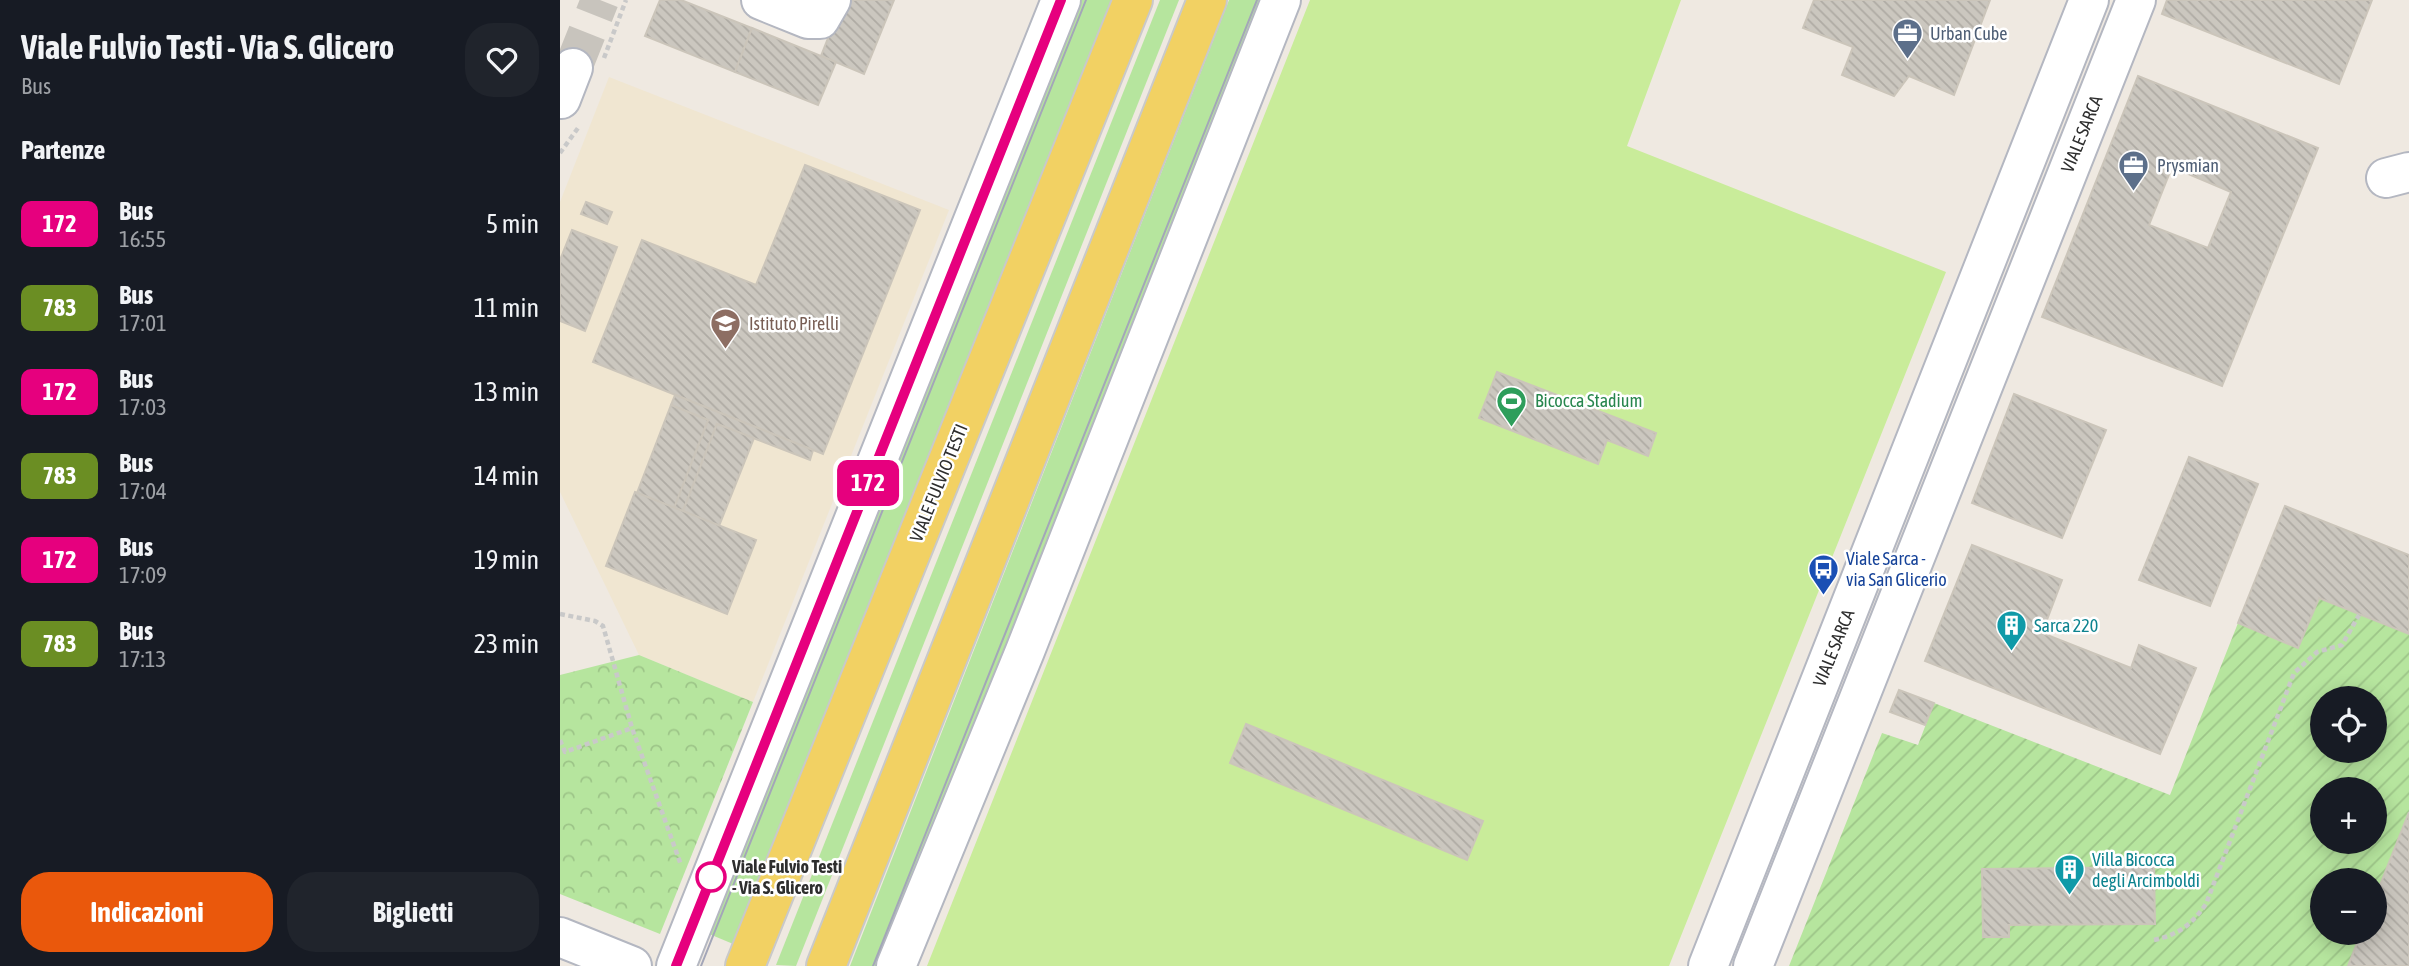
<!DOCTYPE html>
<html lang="it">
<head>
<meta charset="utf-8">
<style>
  body { margin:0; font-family:"Asap Condensed",sans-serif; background:#20242c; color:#f1f3f6; height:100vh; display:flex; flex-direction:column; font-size:26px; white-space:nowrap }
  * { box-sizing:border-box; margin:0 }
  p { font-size:23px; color:#9ea1a6 }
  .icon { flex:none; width:38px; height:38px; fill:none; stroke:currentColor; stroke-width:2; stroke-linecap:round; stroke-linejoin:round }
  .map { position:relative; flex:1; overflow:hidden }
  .sheet { display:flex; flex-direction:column; background:#171b24; width:560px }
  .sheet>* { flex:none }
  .badge { padding:0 14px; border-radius:10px; font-size:24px; line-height:46px }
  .controls { position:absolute; left:1750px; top:686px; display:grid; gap:14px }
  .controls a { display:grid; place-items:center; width:77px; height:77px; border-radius:50%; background:#171b24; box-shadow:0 4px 18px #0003; font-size:35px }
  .map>.badge { position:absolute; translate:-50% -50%; box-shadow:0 0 0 4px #fff }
  h2 { padding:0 21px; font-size:26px; line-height:63px }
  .round { display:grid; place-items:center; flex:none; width:74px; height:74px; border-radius:28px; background:#20242c }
  .head { display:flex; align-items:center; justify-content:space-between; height:119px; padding:0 21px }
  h1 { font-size:33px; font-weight:700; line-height:52px }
  .action { display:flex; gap:14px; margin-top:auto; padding:14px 21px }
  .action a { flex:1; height:80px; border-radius:28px; background:#ea580c; color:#fff; font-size:28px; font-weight:700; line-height:80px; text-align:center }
  .action a+a { background:#20242c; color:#f1f3f6 }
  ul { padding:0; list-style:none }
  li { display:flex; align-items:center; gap:21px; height:84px; padding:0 21px }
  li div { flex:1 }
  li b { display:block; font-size:26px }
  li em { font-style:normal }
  li .badge { min-width:77px; font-weight:700; text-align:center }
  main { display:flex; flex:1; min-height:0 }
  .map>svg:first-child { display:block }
  .education { fill:#f0e6d1 }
  .grass { fill:#b6e59e }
  .park { fill:url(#park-crowns) }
  .garden { fill:url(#garden-furrows); fill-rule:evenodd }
  .pitch { fill:#c9ec9a }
  .building { fill:url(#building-back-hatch); stroke:#cbc5ba; stroke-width:2; fill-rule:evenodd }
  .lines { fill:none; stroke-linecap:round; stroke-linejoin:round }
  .minor-tunnel { stroke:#c8c4bd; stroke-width:38; stroke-dasharray:38 19; stroke-linecap:butt }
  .minor-casing { stroke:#b4b7c1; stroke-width:42 }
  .major-casing { stroke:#c9c9c9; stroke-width:42 }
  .path { stroke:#c9c9c9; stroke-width:4.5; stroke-dasharray:5 3.5; stroke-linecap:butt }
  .minor { stroke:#fff; stroke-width:38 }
  .major { stroke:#f2d163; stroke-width:38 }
  .tram { stroke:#a3a6b8; stroke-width:2 }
  .line-casing { stroke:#fff; stroke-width:16 }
  .line { stroke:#e6007e; stroke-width:10 }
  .stop-dot { fill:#fff; stroke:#e6007e; stroke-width:3.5 }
  .labels { text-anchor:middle; stroke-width:5; stroke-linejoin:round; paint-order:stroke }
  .service-label { font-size:18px; fill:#4e5e75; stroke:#fff; text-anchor:start }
  .street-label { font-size:18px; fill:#2e2e2e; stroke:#fff }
  .education-label { font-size:18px; fill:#785e54; stroke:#fff; text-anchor:start }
  .leisure-label { font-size:18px; fill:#27864d; stroke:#fff; text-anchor:start }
  .transit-label { font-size:18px; fill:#164399; stroke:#fff; text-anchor:start }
  .culture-label { font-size:18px; fill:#0d838f; stroke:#fff; text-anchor:start }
  .stop-label { font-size:18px; font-weight:bold; fill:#2e2e2e; stroke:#fff; text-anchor:start }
</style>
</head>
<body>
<main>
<section class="sheet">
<div class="head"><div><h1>Viale Fulvio Testi - Via S. Glicero</h1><p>Bus</p></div><a class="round"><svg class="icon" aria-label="heart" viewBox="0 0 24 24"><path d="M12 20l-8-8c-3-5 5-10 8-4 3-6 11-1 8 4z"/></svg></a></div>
<h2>Partenze</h2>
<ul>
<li><span class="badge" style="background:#e6007e;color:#fff">172</span><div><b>Bus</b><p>16:55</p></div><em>5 min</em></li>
<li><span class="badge" style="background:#6b8e23;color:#fff">783</span><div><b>Bus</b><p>17:01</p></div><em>11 min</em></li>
<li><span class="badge" style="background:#e6007e;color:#fff">172</span><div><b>Bus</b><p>17:03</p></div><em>13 min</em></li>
<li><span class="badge" style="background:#6b8e23;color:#fff">783</span><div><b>Bus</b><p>17:04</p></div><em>14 min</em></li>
<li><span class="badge" style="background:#e6007e;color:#fff">172</span><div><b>Bus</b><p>17:09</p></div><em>19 min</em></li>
<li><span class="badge" style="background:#6b8e23;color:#fff">783</span><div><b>Bus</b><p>17:13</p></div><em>23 min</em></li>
</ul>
<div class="action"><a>Indicazioni</a><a>Biglietti</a></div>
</section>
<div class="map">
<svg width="1849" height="966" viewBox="0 0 1849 966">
  <defs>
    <pattern id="park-crowns" width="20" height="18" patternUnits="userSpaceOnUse" patternTransform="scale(1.75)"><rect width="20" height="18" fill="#b6e59e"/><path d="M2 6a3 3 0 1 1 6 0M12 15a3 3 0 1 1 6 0" fill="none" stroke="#9dc588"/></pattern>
    <pattern id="garden-furrows" width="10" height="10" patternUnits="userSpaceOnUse" patternTransform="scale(1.75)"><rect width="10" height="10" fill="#b6e59e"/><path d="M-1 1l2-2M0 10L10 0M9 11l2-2" fill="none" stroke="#9dc588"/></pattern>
    <pattern id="building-back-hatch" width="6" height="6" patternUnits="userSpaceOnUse" patternTransform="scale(1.75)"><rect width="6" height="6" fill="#cbc7bf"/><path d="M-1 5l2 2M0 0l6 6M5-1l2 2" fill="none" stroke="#afaba4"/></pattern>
  </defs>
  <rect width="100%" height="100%" fill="#efe9e1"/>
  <polygon class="education" points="49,77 389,210 193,702 79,655 0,492 0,202"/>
  <g class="grass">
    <polygon points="516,0 554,0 178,946 142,931"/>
    <polygon points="600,0 619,0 236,966 216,965"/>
    <polygon points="669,0 707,0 324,966 290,966"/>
  </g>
  <polygon class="park" points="79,655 193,702 100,934 0,894 0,675"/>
  <path class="garden" d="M1759,598L1849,634V812L1815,898V880H1762V933H1801L1788,966H1229L1322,733L1358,745L1374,703L1610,795L1678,623L1738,648ZM1762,698H1815V751H1762ZM1762,789H1815V842H1762Z"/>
  <polygon class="pitch" points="750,0 1121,0 1067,146 1386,272 1109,966 367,966"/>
  <g class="building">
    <polygon points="100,0 121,0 192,28 175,72 85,36"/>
    <polygon points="283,0 334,0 304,74 261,56"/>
    <polygon points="1254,0 1430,0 1394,95 1349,76 1334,96 1282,75 1293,47 1243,28"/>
    <polygon points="1607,0 1812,0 1779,84 1602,14"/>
    <polygon points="192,28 276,62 258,105 175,72"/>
    <path d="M1578,76L1758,148L1662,386L1482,317ZM1612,167L1671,192L1648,248L1589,225Z"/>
    <polygon points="245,165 360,210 263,454 33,362 82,240 196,285"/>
    <polygon points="26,202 52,212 47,224 21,214"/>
    <polygon points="12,230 57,247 25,331 0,321 0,260"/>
    <polygon points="937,372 1096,433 1088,456 1047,440 1038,464 919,418"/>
    <polygon points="1454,394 1546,430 1502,538 1412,503"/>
    <polygon points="115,395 253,450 250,460 157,424 123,511 114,508 148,420 111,405"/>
    <polygon points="111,405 148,420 114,508 77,493"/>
    <polygon points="157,424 194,438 159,526 123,511"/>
    <polygon points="1629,457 1698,484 1650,606 1579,580"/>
    <polygon points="75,492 196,540 167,614 46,566"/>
    <polygon points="1725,506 1849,555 1849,634 1759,598 1738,648 1678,623"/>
    <polygon points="1412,545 1502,580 1482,633 1571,668 1579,645 1636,668 1600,754 1365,661"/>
    <polygon points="1339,690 1374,703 1365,725 1330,712"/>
    <polygon points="686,724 923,821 907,860 670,763"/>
    <polygon points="1849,812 1849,966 1788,966 1801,933 1815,933 1815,898"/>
    <polygon points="1594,867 1595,924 1449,925 1449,937 1423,937 1422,869"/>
  </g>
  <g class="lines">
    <polyline class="minor-tunnel" points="13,68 40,0"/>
    <defs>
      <g id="minor">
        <polyline points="201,0 248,19 260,19 271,0"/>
        <polyline points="1,99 13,68"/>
        <polyline points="1826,178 1849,172"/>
        <polyline points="0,937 72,966"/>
        <polyline points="116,966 501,0"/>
        <polyline points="336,966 465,651 721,0"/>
        <polyline points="1148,966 1529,0"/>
        <polyline points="1193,966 1576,0"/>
      </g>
      <g id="major">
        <polyline points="185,966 573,0"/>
        <polyline points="266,966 647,0"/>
      </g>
    </defs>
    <use href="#minor" class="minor-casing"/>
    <use href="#major" class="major-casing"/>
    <g class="path">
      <polyline points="44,58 66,0"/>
      <polyline points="0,153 18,128"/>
      <polyline points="0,614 35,621 43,626 72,728 121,865"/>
      <polyline points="0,740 5,752 72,728"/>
      <path d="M1594,940C1620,934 1631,925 1646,904L1734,673L1757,652L1782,645L1799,615"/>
    </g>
    <use href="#minor" class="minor"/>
    <use href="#major" class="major"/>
    <g class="tram">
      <polyline points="141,966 526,0"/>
      <polyline points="313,966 697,0"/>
    </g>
  </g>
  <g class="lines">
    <defs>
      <polyline id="line" points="116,966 501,0"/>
    </defs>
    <use href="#line" class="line-casing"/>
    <use href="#line" class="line"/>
  </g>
  <defs>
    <symbol id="office-pin" viewBox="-11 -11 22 30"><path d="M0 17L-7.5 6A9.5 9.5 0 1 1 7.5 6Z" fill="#5c6f8a" stroke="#fff"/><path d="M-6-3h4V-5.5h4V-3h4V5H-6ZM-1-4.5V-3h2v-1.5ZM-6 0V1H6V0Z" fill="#fff"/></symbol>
    <symbol id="school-pin" viewBox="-11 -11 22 30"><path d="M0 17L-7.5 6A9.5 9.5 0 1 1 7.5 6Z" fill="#8d6e63" stroke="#fff"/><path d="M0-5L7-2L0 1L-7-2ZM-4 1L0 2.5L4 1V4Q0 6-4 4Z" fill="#fff"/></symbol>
    <symbol id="stadium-pin" viewBox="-11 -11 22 30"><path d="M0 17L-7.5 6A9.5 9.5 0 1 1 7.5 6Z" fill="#2e9e5b" stroke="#fff"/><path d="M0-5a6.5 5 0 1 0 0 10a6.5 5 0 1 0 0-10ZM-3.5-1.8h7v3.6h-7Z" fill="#fff"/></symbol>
    <symbol id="bus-pin" viewBox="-11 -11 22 30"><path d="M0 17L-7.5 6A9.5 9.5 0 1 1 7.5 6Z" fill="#1a4fb4" stroke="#fff"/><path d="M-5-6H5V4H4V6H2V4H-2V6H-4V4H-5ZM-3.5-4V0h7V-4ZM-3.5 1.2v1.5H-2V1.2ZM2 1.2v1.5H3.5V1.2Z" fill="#fff"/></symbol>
    <symbol id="building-pin" viewBox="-11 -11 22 30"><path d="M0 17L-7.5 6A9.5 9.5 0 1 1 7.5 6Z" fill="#0f9aa8" stroke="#fff"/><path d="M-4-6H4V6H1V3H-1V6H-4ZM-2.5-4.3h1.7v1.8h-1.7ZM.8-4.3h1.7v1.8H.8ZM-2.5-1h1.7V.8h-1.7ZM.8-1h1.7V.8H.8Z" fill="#fff"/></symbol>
  </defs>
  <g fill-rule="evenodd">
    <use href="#office-pin" x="1330" y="16" width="35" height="47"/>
    <use href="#office-pin" x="1556" y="148" width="35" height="47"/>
    <use href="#school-pin" x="148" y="306" width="35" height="47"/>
    <use href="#stadium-pin" x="934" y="384" width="35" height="47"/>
    <use href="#bus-pin" x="1246" y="552" width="35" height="47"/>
    <use href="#building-pin" x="1434" y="608" width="35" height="47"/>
    <use href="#building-pin" x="1492" y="852" width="35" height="47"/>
  </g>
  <circle class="stop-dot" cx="151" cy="877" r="14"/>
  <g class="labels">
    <g class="service-label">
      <text x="1370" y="40">Urban Cube</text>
      <text x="1597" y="172">Prysmian</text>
    </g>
    <g class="street-label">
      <text transform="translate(1522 134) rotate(-68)" y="6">VIALE SARCA</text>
      <text transform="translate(379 483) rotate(-68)" y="6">VIALE FULVIO TESTI</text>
      <text transform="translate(1274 648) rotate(-68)" y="6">VIALE SARCA</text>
    </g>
    <g class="education-label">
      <text x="189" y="330">Istituto Pirelli</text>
    </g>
    <g class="leisure-label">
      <text x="975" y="407">Bicocca Stadium</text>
    </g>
    <g class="transit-label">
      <text x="1286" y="565">Viale Sarca -<tspan x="1286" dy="21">via San Glicerio</tspan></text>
    </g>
    <g class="culture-label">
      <text x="1474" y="632">Sarca 220</text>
      <text x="1532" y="866">Villa Bicocca<tspan x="1532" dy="21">degli Arcimboldi</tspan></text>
    </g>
    <g class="stop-label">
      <text x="172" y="873">Viale Fulvio Testi<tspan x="172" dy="21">- Via S. Glicero</tspan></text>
    </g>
  </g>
</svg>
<div class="controls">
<a><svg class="icon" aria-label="locate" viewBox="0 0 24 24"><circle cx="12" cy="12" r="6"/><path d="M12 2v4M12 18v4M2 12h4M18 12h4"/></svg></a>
<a>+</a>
<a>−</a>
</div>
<b class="badge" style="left:308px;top:483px;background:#e6007e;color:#fff">172</b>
</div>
</main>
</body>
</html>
